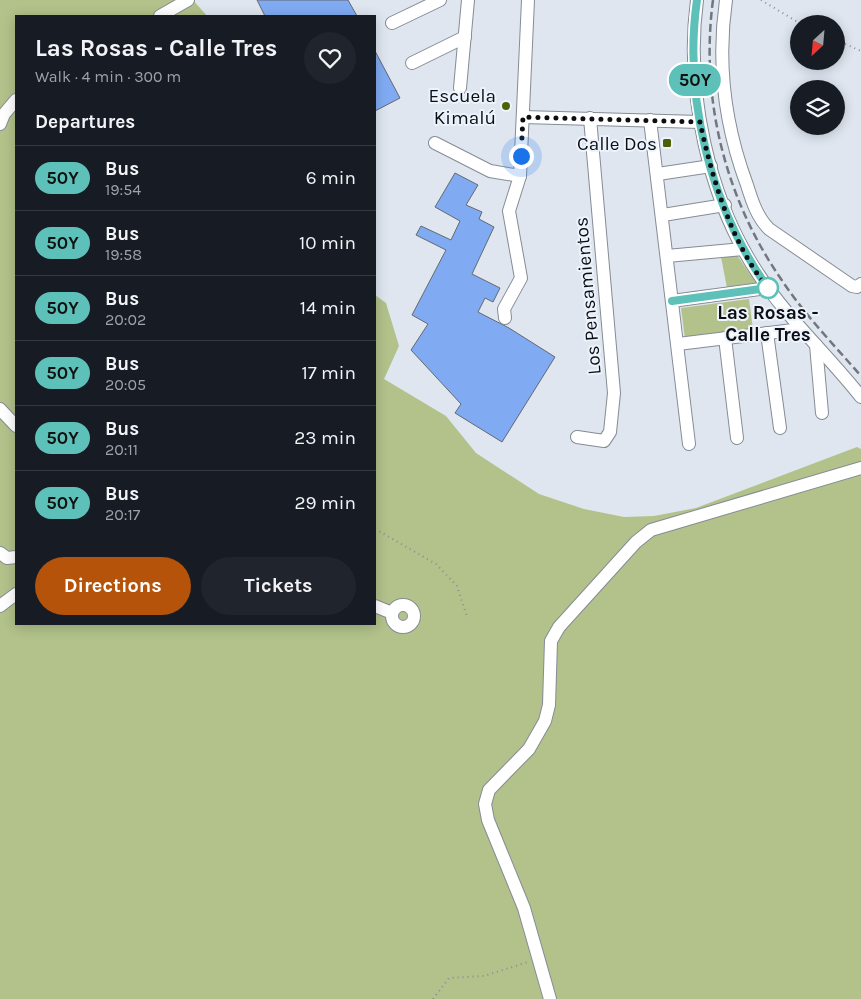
<!DOCTYPE html>
<html lang="en">
<head>
<meta charset="utf-8">
<style>
  body { margin:0; font-family:Karla,sans-serif; background:#20242c; color:#f1f3f6; height:100vh; display:flex; flex-direction:column; font-size:19px; white-space:nowrap }
  * { box-sizing:border-box; margin:0 }
  p { font-size:16px; color:#9ea1a6 }
  .icon { flex:none; width:28px; height:28px; fill:none; stroke:currentColor; stroke-width:2; stroke-linecap:round; stroke-linejoin:round }
  .map { position:relative; flex:1; overflow:hidden }
  .side { position:absolute; left:15px; top:15px; width:361px; height:610px; display:flex; flex-direction:column; background:#171b24; border-radius:0px; box-shadow:0 2px 12px #0003 }
  .side>* { flex:none }
  .badge { padding:0 10px; border-radius:16px; font-size:18px; line-height:32px }
  .needle { width:32px; rotate:206deg }
  .fabs { position:absolute; left:790px; top:15px; display:grid; gap:10px }
  .fabs a { display:grid; place-items:center; width:55px; height:55px; border-radius:50%; background:#171b24; box-shadow:0 2px 12px #0003; font-size:25px }
  .you { position:absolute; width:25px; height:25px; margin:-12px; border:4px solid #fff; border-radius:50%; background:#1a73e8; box-shadow:0 0 0 8px #1a73e833 }
  .map>.badge { position:absolute; translate:-50% -50%; box-shadow:0 0 0 2px #fff }
  h2 { padding:0 20px; font-size:19px; line-height:45px }
  .round { display:grid; place-items:center; flex:none; width:52px; height:52px; border-radius:26px; background:#20242c }
  .summary { display:flex; align-items:center; justify-content:space-between; height:85px; padding:0 20px }
  h1 { font-size:24px; font-weight:700; line-height:38px }
  .button { display:flex; gap:10px; margin-top:auto; padding:10px 20px }
  .button a { flex:1; height:58px; border-radius:30px; background:#b45309; color:#fff; font-size:20px; font-weight:700; line-height:58px; text-align:center }
  .button a+a { background:#20242c; color:#f1f3f6 }
  ul { padding:0; list-style:none }
  li { display:flex; align-items:center; gap:15px; height:65px; padding:0 20px; border-top:1px solid #363941 }
  li div { flex:1 }
  li b { display:block; font-size:19px }
  li em { font-style:normal }
  li .badge { min-width:55px; font-weight:700; text-align:center }
  .map>svg:first-child { display:block }
  .green { fill:#b2c28a }
  .building { fill:#80abf3; stroke:#636971 }
  .lines { fill:none; stroke-linecap:round; stroke-linejoin:round }
  .minor-casing { stroke:#868c95; stroke-width:14 }
  .path { stroke:#888d95; stroke-width:2; stroke-dasharray:1 4; stroke-linecap:butt }
  .minor { stroke:#fff; stroke-width:12 }
  .rail { stroke:#72767d; stroke-width:2.5; stroke-dasharray:8 4; stroke-linecap:butt }
  .line-casing { stroke:#fff; stroke-width:11 }
  .line { stroke:#5dc1b9; stroke-width:8 }
  .walk { stroke:#0c0e12; stroke-width:5; stroke-dasharray:0 9 }
  .poi-dot { fill:#4e6005; stroke:#edf3fd; stroke-width:2 }
  .stop-dot { fill:#fff; stroke:#5dc1b9; stroke-width:2.5 }
  .labels { text-anchor:middle; stroke-width:4; stroke-linejoin:round; paint-order:stroke }
  .poi-label { font-size:19px; fill:#0c0e12; stroke:#edf3fd; text-anchor:end }
  .street-label { font-size:19px; fill:#0c0e12; stroke:#edf3fd }
  .stop-label { font-size:19px; font-weight:bold; fill:#0c0e12; stroke:#edf3fd }
</style>
</head>
<body>
<div class="map">
<svg width="861" height="999" viewBox="0 0 861 999">
  <rect width="100%" height="100%" fill="#dfe6f0"/>
  <g class="green">
    <polygon points="0,0 193,0 207,16 16,16 16,624 375,624 375,295 386,303 399,346 384,379 446,416 476,453 539,494 584,509 624,517 654,516 696,508 857,447 861,449 861,999 0,999"/>
    <polygon points="737,255 756,283 727,288 721,257"/>
    <polygon points="749,299 753,330 685,339 681,308"/>
  </g>
  <g class="building">
    <polygon points="257,0 348,0 357,16 265,16"/>
    <polygon points="375,51 400,98 375,111"/>
    <polygon points="455,173 478,185 466,205 482,212 479,219 494,227 472,274 500,288 493,302 485,298 478,312 509,328 555,357 502,442 455,413 461,404 411,350 428,324 412,315 446,250 416,235 421,226 451,240 460,221 435,207"/>
  </g>
  <g class="lines">
    <defs>
      <g id="minor">
        <path d="M697,0C685,90 708,200 759,275C788,319 828,355 861,397"/>
        <path d="M726,0C717,62 725,126 747,185C752,201 757,217 769,229L852,286L857,287L861,284"/>
        <polyline points="160,16 188,0"/>
        <polyline points="392,23 440,0"/>
        <polyline points="412,63 465,37"/>
        <polyline points="460,88 468,0"/>
        <polyline points="523,117 700,122"/>
        <polyline points="650,120 689,444"/>
        <polyline points="0,124 4,114 16,100"/>
        <polyline points="435,143 490,171 520,176"/>
        <polyline points="658,174 711,166"/>
        <polyline points="663,215 725,205"/>
        <polyline points="667,256 743,249"/>
        <polyline points="672,301 768,288"/>
        <polyline points="505,318 504,309 521,278 509,211 520,176 528,0"/>
        <polyline points="767,333 780,428"/>
        <polyline points="725,338 737,438"/>
        <polyline points="678,344 801,329"/>
        <polyline points="816,345 822,413"/>
        <polyline points="0,409 16,426"/>
        <polyline points="577,437 604,441 610,432 614,393 590,118"/>
        <polyline points="0,553 7,558 16,557"/>
        <circle cx="403" cy="616" r="11"/>
        <polyline points="0,606 16,594"/>
        <polyline points="375,606 392,613"/>
        <polyline points="550,999 524,908 488,820 485,804 489,790 529,749 545,721 549,705 551,641 559,627 636,542 651,530 861,468"/>
      </g>
    </defs>
    <use href="#minor" class="minor-casing"/>
    <g class="path">
      <polyline points="761,0 801,24"/>
      <polyline points="836,40 861,51"/>
      <polyline points="375,529 436,564 457,586 467,617"/>
      <polyline points="433,999 449,978 484,976 528,962"/>
    </g>
    <use href="#minor" class="minor"/>
    <path class="rail" d="M713,0C700,98 725,198 781,279C804,314 834,345 861,376"/>
  </g>
  <g class="lines">
    <defs>
      <path id="line" d="M672,301L768,288C711,208 683,98 697,0"/>
    </defs>
    <use href="#line" class="line-casing"/>
    <use href="#line" class="line"/>
    <path class="walk" d="M521,156L523,117L700,122C712,178 731,243 768,288"/>
  </g>
  <g class="poi-dot">
    <circle cx="506" cy="106" r="5"/>
    <rect x="662" y="138" width="10" height="10" rx="2.5"/>
  </g>
  <circle class="stop-dot" cx="768" cy="288" r="10"/>
  <g class="labels">
    <g class="poi-label">
      <text x="496" y="102">Escuela<tspan x="496" dy="22">Kimalú</tspan></text>
      <text x="657" y="150">Calle Dos</text>
    </g>
    <g class="street-label">
      <text transform="translate(587 296) rotate(-95)" y="7">Los Pensamientos</text>
    </g>
    <g class="stop-label">
      <text x="768" y="319">Las Rosas -<tspan x="768" dy="22">Calle Tres</tspan></text>
    </g>
  </g>
</svg>
<div class="fabs">
<a><svg class="needle" viewBox="-14 -14 28 28"><path d="M0-13l5 13h-10z" fill="#e53935"/><path d="M0 13l5-13h-10z" fill="#9ea1a6"/></svg></a>
<a><svg class="icon" aria-label="layers" viewBox="0 0 24 24"><path d="M12 4l9 5-9 5-9-5zM3 14l9 5 9-5"/></svg></a>
</div>
<div class="you" style="left:521px;top:156px"></div>
<b class="badge" style="left:695px;top:80px;background:#5dc1b9;color:#111">50Y</b>
<section class="side">
<div class="summary"><div><h1>Las Rosas - Calle Tres</h1><p>Walk · 4 min · 300 m</p></div><a class="round"><svg class="icon" aria-label="heart" viewBox="0 0 24 24"><path d="M12 20l-8-8c-3-5 5-10 8-4 3-6 11-1 8 4z"/></svg></a></div>
<h2>Departures</h2>
<ul>
<li><span class="badge" style="background:#5dc1b9;color:#111">50Y</span><div><b>Bus</b><p>19:54</p></div><em>6 min</em></li>
<li><span class="badge" style="background:#5dc1b9;color:#111">50Y</span><div><b>Bus</b><p>19:58</p></div><em>10 min</em></li>
<li><span class="badge" style="background:#5dc1b9;color:#111">50Y</span><div><b>Bus</b><p>20:02</p></div><em>14 min</em></li>
<li><span class="badge" style="background:#5dc1b9;color:#111">50Y</span><div><b>Bus</b><p>20:05</p></div><em>17 min</em></li>
<li><span class="badge" style="background:#5dc1b9;color:#111">50Y</span><div><b>Bus</b><p>20:11</p></div><em>23 min</em></li>
<li><span class="badge" style="background:#5dc1b9;color:#111">50Y</span><div><b>Bus</b><p>20:17</p></div><em>29 min</em></li>
</ul>
<div class="button"><a>Directions</a><a>Tickets</a></div>
</section>
</div>
</body>
</html>
